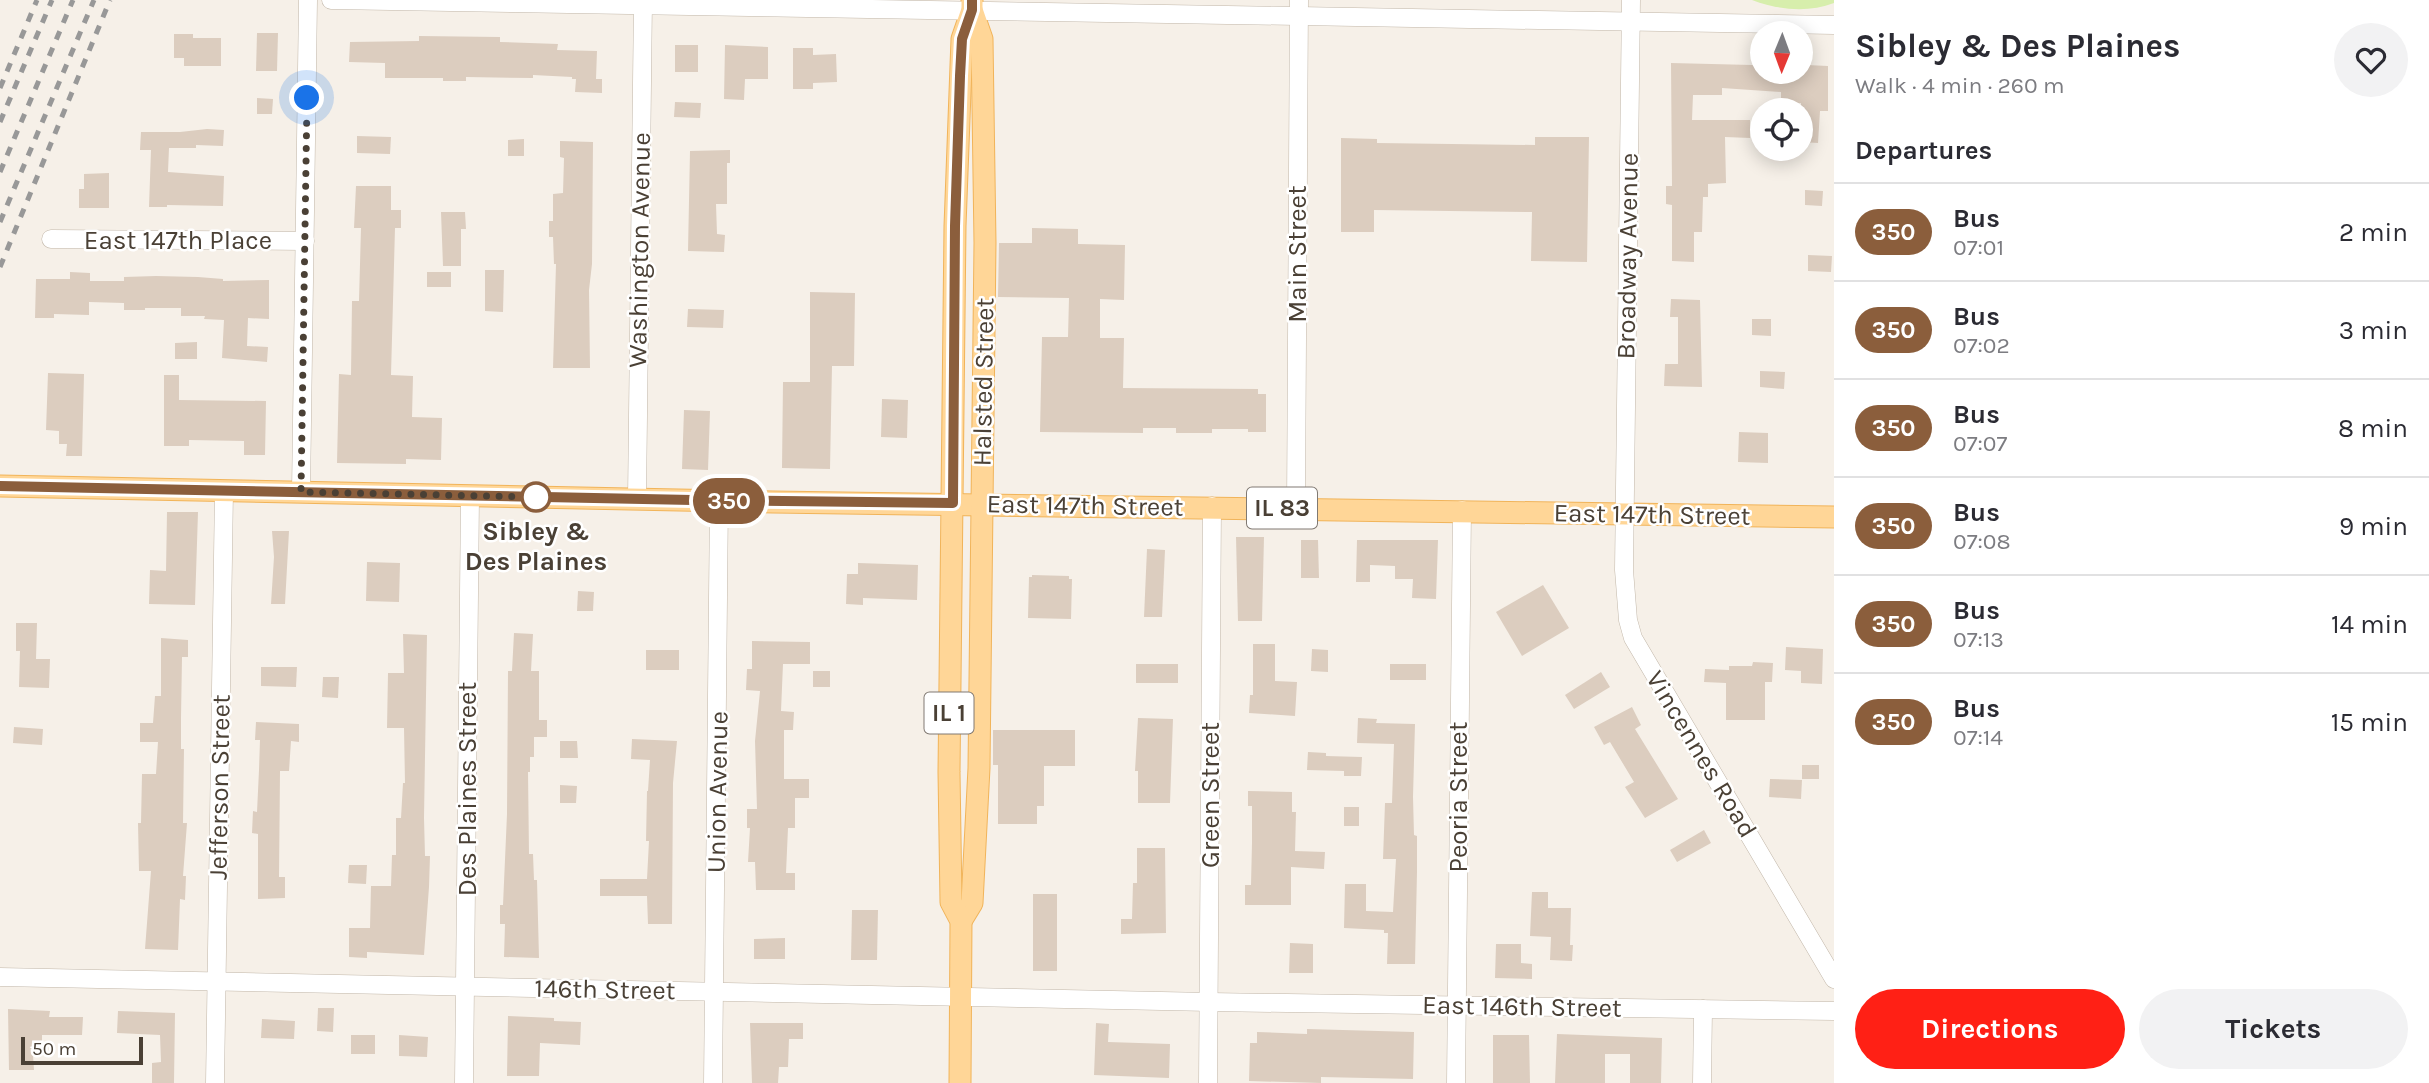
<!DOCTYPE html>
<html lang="en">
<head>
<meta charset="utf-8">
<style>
  body { margin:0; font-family:Karla,sans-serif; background:#f2f2f3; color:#2b2b33; height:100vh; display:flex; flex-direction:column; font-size:26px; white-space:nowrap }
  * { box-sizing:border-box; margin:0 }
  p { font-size:23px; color:#7c7c81 }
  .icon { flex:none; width:38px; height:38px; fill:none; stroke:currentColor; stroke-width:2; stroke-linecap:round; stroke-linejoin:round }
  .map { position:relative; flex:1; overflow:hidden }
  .details { display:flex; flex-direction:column; background:#fff; width:595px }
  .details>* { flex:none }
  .badge { padding:0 14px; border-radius:23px; font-size:24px; line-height:46px }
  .needle { width:46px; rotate:181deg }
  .controls { position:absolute; left:1750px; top:21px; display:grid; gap:14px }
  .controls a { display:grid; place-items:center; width:63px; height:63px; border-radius:50%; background:#fff; box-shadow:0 4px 18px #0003; font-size:35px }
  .scale { position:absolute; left:21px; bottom:18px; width:122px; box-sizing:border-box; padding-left:7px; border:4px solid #4a4035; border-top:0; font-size:19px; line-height:24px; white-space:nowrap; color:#4a4035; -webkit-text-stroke:5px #fff; paint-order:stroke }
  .you { position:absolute; width:35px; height:35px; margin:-18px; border:5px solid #fff; border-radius:50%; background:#1a73e8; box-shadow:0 0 0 10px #1a73e833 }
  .map>.badge { position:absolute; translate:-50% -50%; box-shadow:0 0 0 4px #fff }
  h2 { padding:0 21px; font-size:26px; line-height:63px }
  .round { display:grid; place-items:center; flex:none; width:74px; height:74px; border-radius:37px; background:#f2f2f3 }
  .head { display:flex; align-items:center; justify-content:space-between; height:119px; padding:0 21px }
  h1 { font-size:33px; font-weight:700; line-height:52px }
  .action { display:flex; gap:14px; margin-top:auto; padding:14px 21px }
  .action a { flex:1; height:80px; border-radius:42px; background:#ff2015; color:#fff; font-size:28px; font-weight:700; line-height:80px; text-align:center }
  .action a+a { background:#f2f2f3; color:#2b2b33 }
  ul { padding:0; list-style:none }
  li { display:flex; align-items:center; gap:21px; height:98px; padding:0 21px; border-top:2px solid #e1e1e2 }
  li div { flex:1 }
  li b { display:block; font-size:26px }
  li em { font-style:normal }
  li .badge { min-width:77px; font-weight:700; text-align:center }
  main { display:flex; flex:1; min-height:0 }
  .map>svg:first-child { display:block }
  .green { fill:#d7eeac }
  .building { fill:#dccdbf }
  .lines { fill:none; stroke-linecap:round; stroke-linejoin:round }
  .minor-casing { stroke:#c2b7a9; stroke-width:19 }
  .major-casing { stroke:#f1b45a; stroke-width:23 }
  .minor { stroke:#fff; stroke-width:18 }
  .major { stroke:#ffd697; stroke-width:21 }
  .rail { stroke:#989898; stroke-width:5; stroke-dasharray:9 9; stroke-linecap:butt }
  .line-casing { stroke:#fff; stroke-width:16 }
  .line { stroke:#8b5e3c; stroke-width:10 }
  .walk { stroke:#4a4035; stroke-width:7; stroke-dasharray:0 12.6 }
  .stop-dot { fill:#fff; stroke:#8b5e3c; stroke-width:3.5 }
  .labels { text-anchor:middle; stroke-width:5; stroke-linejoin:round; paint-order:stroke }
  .shield { fill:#fff; stroke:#807972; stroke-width:2 }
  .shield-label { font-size:24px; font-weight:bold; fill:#4a4035 }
  .street-label { font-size:26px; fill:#4a4035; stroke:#fff }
  .stop-label { font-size:26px; font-weight:bold; fill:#4a4035; stroke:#fff }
</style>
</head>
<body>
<main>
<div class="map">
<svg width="1834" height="1083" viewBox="0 0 1834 1083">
  <rect width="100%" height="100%" fill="#f6f0e8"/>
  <path class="green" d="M1752,0H1834V3C1808,13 1778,10 1752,0Z"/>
  <g class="building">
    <polygon points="257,33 278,33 277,71 256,71"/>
    <polygon points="174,34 193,34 193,38 221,38 221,66 184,66 184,58 174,58"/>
    <polygon points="419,36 500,37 500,42 558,44 557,50 597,51 596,79 602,79 602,93 575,92 576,79 572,79 572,77 533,75 533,78 466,77 466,81 443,81 443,78 385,78 385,63 349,62 350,42 419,41"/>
    <rect x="675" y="45" width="23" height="27"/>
    <polygon points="725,45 768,47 768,79 745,79 744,100 724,99"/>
    <polygon points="793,48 813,48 813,55 836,54 837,82 813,83 813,89 793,89"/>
    <polygon points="1671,63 1752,65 1762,67 1762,72 1806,72 1807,65 1828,66 1828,111 1820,111 1818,143 1801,142 1801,103 1781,104 1781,92 1722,88 1722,95 1693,95 1692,120 1750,120 1750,138 1725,137 1726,183 1708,184 1708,197 1703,197 1702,232 1694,232 1694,262 1672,261 1672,205 1666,204 1666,186 1672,186"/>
    <polygon points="257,98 273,99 272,114 257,114"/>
    <polygon points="675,102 701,103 700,118 674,117"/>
    <polygon points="207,129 224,130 223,146 196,145 196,148 169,148 168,172 224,176 223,206 167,205 167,207 149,207 151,150 140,150 141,132 180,132"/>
    <polygon points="357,136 391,137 390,154 357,153"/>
    <polygon points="1535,137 1589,137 1587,262 1531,261 1532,212 1374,210 1374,232 1341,232 1341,138 1377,139 1377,143 1535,145"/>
    <polygon points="524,139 524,156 508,156 508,140"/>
    <polygon points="560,141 593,142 592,264 589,290 590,368 553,368 556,264 554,264 553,237 549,237 549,221 553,221 553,194 563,193 564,158 560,157"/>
    <polygon points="730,150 730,163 727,163 727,204 716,204 717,234 725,235 724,252 688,251 690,151"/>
    <polygon points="109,173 109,208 79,208 79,189 84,189 84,174"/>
    <polygon points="356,186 391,186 391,210 401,210 401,228 395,228 391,375 413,376 412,417 442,418 441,460 406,459 406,464 337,463 339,374 351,375 352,301 359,301 361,228 354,228"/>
    <polygon points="1805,190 1823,191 1822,206 1805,205"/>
    <polygon points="441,212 465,212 466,229 461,229 461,266 443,266"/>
    <polygon points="1032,228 1078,229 1078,244 1125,245 1124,300 1100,299 1100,338 1124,338 1123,388 1258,389 1258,394 1266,394 1266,432 1248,432 1248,429 1212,429 1212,433 1176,433 1176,428 1143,428 1143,433 1040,432 1042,337 1068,337 1069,298 998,297 999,243 1032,243"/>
    <polygon points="1808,255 1832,256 1831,272 1808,271"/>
    <polygon points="485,270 504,270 503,312 485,311"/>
    <polygon points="70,272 90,273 90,281 124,281 124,277 156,276 198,277 223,279 223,281 269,280 269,319 248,318 247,346 268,347 267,362 222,358 224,320 204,319 205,316 181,316 181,308 145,308 145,310 124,310 124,303 89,302 89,315 54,314 54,318 35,318 36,279 70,279"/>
    <rect x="427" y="272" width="24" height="15"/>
    <polygon points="810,292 855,293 854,366 832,366 830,469 782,468 783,382 810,382"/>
    <polygon points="1671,299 1700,300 1702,387 1664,386 1665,364 1678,364 1678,317 1670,317"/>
    <polygon points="688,309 724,310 723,328 687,327"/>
    <polygon points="1752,319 1771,319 1771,336 1752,335"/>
    <polygon points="197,342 197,359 175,359 175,343"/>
    <polygon points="1760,371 1785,372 1784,389 1760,387"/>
    <polygon points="48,373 84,374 82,456 66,456 67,444 59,444 59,431 46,430"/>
    <polygon points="164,375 179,375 179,400 266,401 265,455 244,455 244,441 189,440 189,446 164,446"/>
    <polygon points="882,399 908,400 907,438 881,437"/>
    <polygon points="684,410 710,411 708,470 682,469"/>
    <polygon points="1739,432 1768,433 1768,463 1738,462"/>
    <polygon points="167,512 198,512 195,605 149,604 150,570 166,571"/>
    <polygon points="272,531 289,531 285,604 271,604 274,557"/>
    <polygon points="1236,537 1264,537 1262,621 1238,621"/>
    <polygon points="1301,540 1318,540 1319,578 1301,578"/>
    <polygon points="1357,540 1438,540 1436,599 1412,598 1413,579 1395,579 1395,566 1370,565 1370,582 1356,582"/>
    <polygon points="1147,549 1165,550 1162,617 1144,617"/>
    <polygon points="367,562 400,563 399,602 366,601"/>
    <polygon points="858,563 918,565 917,600 863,598 863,605 846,604 847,574 858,574"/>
    <polygon points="1032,575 1069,576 1069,579 1072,579 1071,619 1028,618 1029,577 1032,577"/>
    <polygon points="1543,585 1569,628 1522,656 1496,612"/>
    <polygon points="578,591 594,592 593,611 577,611"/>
    <polygon points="16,623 37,623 36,659 50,659 49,688 19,687 20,651 16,651"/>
    <polygon points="514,633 533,634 531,671 539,671 539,720 547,720 547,737 534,737 534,757 530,757 530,772 528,772 529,854 533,854 534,880 537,880 539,958 504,957 505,924 500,924 500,905 503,905 507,814 508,671 512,671"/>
    <polygon points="403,634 427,635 424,818 425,856 430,856 429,887 424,955 367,952 367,958 349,957 349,928 370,928 371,886 391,886 392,855 396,855 396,818 401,818 403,783 405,783 404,728 387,728 388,673 404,673"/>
    <polygon points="161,638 188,640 188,657 182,657 181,718 181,749 184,749 183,823 187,823 183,876 186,876 185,900 180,899 178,950 145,949 151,871 139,871 138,823 141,823 142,774 156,774 158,742 140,742 140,723 153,723 155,696 161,696"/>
    <polygon points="752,641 810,642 810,664 783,664 781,711 794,712 793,730 784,730 784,779 809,779 809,798 795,798 795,828 788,828 786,873 795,873 795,890 756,890 755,862 748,862 750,828 747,828 747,809 757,809 755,741 760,691 746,690 747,669 752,669"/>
    <polygon points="1253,644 1275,644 1275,681 1297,682 1295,716 1249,713 1250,695 1253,695"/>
    <polygon points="1786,647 1823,649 1822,684 1801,683 1801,671 1785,670"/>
    <polygon points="1312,649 1328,650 1328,672 1311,671"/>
    <rect x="646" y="650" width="33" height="20"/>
    <polygon points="1753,662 1773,663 1772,682 1765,682 1765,720 1726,720 1726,683 1704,682 1705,669 1729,670 1729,666 1752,666"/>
    <rect x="1136" y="664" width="42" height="19"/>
    <rect x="1390" y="664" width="36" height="16"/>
    <polygon points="261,667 297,667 296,687 261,686"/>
    <rect x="813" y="671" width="17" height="16"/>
    <polygon points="1601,672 1610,687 1574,709 1565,695"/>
    <polygon points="323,677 339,677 338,698 322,697"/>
    <polygon points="1632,707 1641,725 1635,729 1678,799 1645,818 1625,787 1634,782 1610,742 1604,745 1594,727"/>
    <polygon points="1138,718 1173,719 1170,803 1138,803 1138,771 1135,771"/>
    <polygon points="1358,718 1377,719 1376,723 1415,724 1413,797 1414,835 1417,836 1417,872 1415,964 1387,964 1388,933 1384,933 1384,930 1344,928 1345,884 1366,884 1366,911 1393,912 1396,859 1383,859 1385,803 1392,803 1394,744 1357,743"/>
    <polygon points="256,722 299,724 299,742 291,741 289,771 280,771 279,877 285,877 285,898 258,899 258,834 252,833 253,811 257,812 259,770 260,740 255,740"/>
    <polygon points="14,727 43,729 42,745 13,743"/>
    <polygon points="993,730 1075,730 1075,766 1044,766 1044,806 1037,806 1037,824 998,824 998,765 993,765"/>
    <polygon points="632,739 677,741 673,783 672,924 648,924 647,896 600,896 600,879 647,879 649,841 646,841 647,791 648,791 650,760 631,759"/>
    <polygon points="560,741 577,741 578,758 560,758"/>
    <polygon points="1308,752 1326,753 1326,756 1362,757 1361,776 1344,776 1344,771 1307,770"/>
    <rect x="1802" y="765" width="17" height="14"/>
    <polygon points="1770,779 1802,780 1801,799 1769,797"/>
    <polygon points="560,785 577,786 576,803 560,803"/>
    <polygon points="1248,791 1292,792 1292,812 1296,812 1295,851 1325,852 1324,869 1291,867 1291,905 1245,905 1245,885 1251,885 1252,843 1252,806 1248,806"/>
    <rect x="1344" y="807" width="15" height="19"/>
    <polygon points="1704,830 1711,843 1677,862 1670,850"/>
    <polygon points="1137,848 1165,848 1166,933 1121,934 1121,919 1132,919 1133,883 1137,883"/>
    <polygon points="349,865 367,865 366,884 348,883"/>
    <polygon points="1532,892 1548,892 1548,908 1571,908 1570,945 1573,945 1572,961 1550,960 1551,937 1530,936"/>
    <rect x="1033" y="894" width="24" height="77"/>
    <polygon points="852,910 878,910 877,960 851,960"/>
    <polygon points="785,938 785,959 754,959 754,939"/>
    <polygon points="1290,943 1313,944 1313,973 1289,973"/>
    <polygon points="1496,944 1521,944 1521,963 1532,964 1532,979 1495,978"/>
    <polygon points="318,1008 334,1008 333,1032 317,1031"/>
    <polygon points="8,1009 50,1011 49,1017 83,1017 82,1035 42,1035 42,1055 33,1055 34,1070 9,1070"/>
    <polygon points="118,1011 175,1013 174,1083 152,1083 152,1063 161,1062 160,1035 117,1033"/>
    <polygon points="508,1016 554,1018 554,1021 581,1022 580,1045 540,1043 539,1076 507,1076"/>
    <polygon points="262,1019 295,1021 294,1039 261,1038"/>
    <polygon points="750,1023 803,1023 803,1039 789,1039 788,1067 779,1067 778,1083 752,1083"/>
    <polygon points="1096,1023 1109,1024 1108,1042 1170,1044 1169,1078 1094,1075"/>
    <polygon points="1307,1029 1414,1032 1413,1079 1321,1077 1321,1083 1249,1081 1250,1043 1257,1043 1257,1032 1307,1034"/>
    <polygon points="1557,1034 1662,1038 1661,1083 1630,1083 1630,1054 1605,1054 1605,1083 1555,1083"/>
    <rect x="351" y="1035" width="24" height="19"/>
    <polygon points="399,1035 428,1037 427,1057 399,1056"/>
    <polygon points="1493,1035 1529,1035 1530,1083 1493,1083"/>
  </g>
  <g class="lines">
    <defs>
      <g id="minor">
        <polyline points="331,0 1834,25"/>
        <polyline points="1631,0 1624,570 1628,620 1633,638 1834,979"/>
        <polyline points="51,239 305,241"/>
        <polyline points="301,492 308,0"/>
        <polyline points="637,499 643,0"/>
        <polyline points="1296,508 1299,0"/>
        <polyline points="0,977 1210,1002 1834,1011"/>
        <polyline points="215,1083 224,491"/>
        <polyline points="464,1083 470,496"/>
        <polyline points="713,1083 719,501"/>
        <polyline points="1208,1083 1212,506"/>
        <polyline points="1456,1083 1462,510"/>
        <polyline points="1702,1083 1703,1009"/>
      </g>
      <g id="major">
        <polyline points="0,486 773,502 1834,517"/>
        <polyline points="961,921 972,903 979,768 985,243 982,39 972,10"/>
        <polyline points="960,1083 961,921 951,902 949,772 955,226 962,39 972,10 972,0"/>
      </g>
    </defs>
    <use href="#minor" class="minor-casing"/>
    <use href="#major" class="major-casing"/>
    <use href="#minor" class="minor"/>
    <use href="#major" class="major"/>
    <g class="rail">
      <polyline points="0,88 37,0"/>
      <polyline points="0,122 52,0"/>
      <polyline points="0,172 73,0"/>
      <polyline points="0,222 94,0"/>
      <polyline points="0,267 110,0"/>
    </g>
  </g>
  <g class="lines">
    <defs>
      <polyline id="line" points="0,486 692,500 953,503 955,226 960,76 962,39 972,10 972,0"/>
    </defs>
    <use href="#line" class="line-casing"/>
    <use href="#line" class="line"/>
    <polyline class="walk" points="307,98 301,492 536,497"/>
  </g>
  <circle class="stop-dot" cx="536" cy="497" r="14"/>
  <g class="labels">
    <g class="shield">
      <rect x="1247" y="487.5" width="70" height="41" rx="5"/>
      <rect x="924.5" y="692.5" width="49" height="41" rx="5"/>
    </g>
    <g class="shield-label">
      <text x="1282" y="516">IL 83</text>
      <text x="949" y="721">IL 1</text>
    </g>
    <g class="street-label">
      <text x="178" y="249">East 147th Place</text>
      <text transform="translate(639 250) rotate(-89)" y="9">Washington Avenue</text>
      <text transform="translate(1297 254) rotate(-90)" y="9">Main Street</text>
      <text transform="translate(1627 256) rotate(-89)" y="9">Broadway Avenue</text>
      <text transform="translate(983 382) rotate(-89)" y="9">Halsted Street</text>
      <text transform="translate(1085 505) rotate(1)" y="9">East 147th Street</text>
      <text transform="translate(1652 514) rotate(1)" y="9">East 147th Street</text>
      <text transform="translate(1702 754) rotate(59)" y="9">Vincennes Road</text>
      <text transform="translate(219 787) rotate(-89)" y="9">Jefferson Street</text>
      <text transform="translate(467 789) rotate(-90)" y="9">Des Plaines Street</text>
      <text transform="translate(717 792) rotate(-89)" y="9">Union Avenue</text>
      <text transform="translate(1210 795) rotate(-90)" y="9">Green Street</text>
      <text transform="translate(1458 797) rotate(-90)" y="9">Peoria Street</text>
      <text transform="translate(605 989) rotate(1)" y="9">146th Street</text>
      <text transform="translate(1522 1006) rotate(1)" y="9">East 146th Street</text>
    </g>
    <g class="stop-label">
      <text x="536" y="540">Sibley &amp;<tspan x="536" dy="30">Des Plaines</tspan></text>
    </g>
  </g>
</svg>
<div class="controls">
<a><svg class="needle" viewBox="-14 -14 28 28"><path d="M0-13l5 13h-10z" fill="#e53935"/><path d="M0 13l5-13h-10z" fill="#7c7c81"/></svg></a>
<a><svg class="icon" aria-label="locate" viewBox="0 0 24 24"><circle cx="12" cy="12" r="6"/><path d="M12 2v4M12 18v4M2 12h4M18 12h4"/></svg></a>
</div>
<div class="scale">50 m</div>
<div class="you" style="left:307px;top:98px"></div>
<b class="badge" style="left:729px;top:501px;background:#8b5e3c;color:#fff">350</b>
</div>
<section class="details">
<div class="head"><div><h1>Sibley &amp; Des Plaines</h1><p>Walk · 4 min · 260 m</p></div><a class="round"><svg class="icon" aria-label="heart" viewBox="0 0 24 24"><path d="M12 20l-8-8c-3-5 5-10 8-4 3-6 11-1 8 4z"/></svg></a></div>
<h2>Departures</h2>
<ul>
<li><span class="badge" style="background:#8b5e3c;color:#fff">350</span><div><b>Bus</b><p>07:01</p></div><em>2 min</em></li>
<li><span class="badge" style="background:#8b5e3c;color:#fff">350</span><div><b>Bus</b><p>07:02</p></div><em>3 min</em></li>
<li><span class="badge" style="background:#8b5e3c;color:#fff">350</span><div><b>Bus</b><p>07:07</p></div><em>8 min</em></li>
<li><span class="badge" style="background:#8b5e3c;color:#fff">350</span><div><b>Bus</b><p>07:08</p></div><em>9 min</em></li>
<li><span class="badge" style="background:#8b5e3c;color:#fff">350</span><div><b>Bus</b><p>07:13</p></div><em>14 min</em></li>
<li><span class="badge" style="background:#8b5e3c;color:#fff">350</span><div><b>Bus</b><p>07:14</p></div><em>15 min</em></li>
</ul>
<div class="action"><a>Directions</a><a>Tickets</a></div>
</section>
</main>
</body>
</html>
